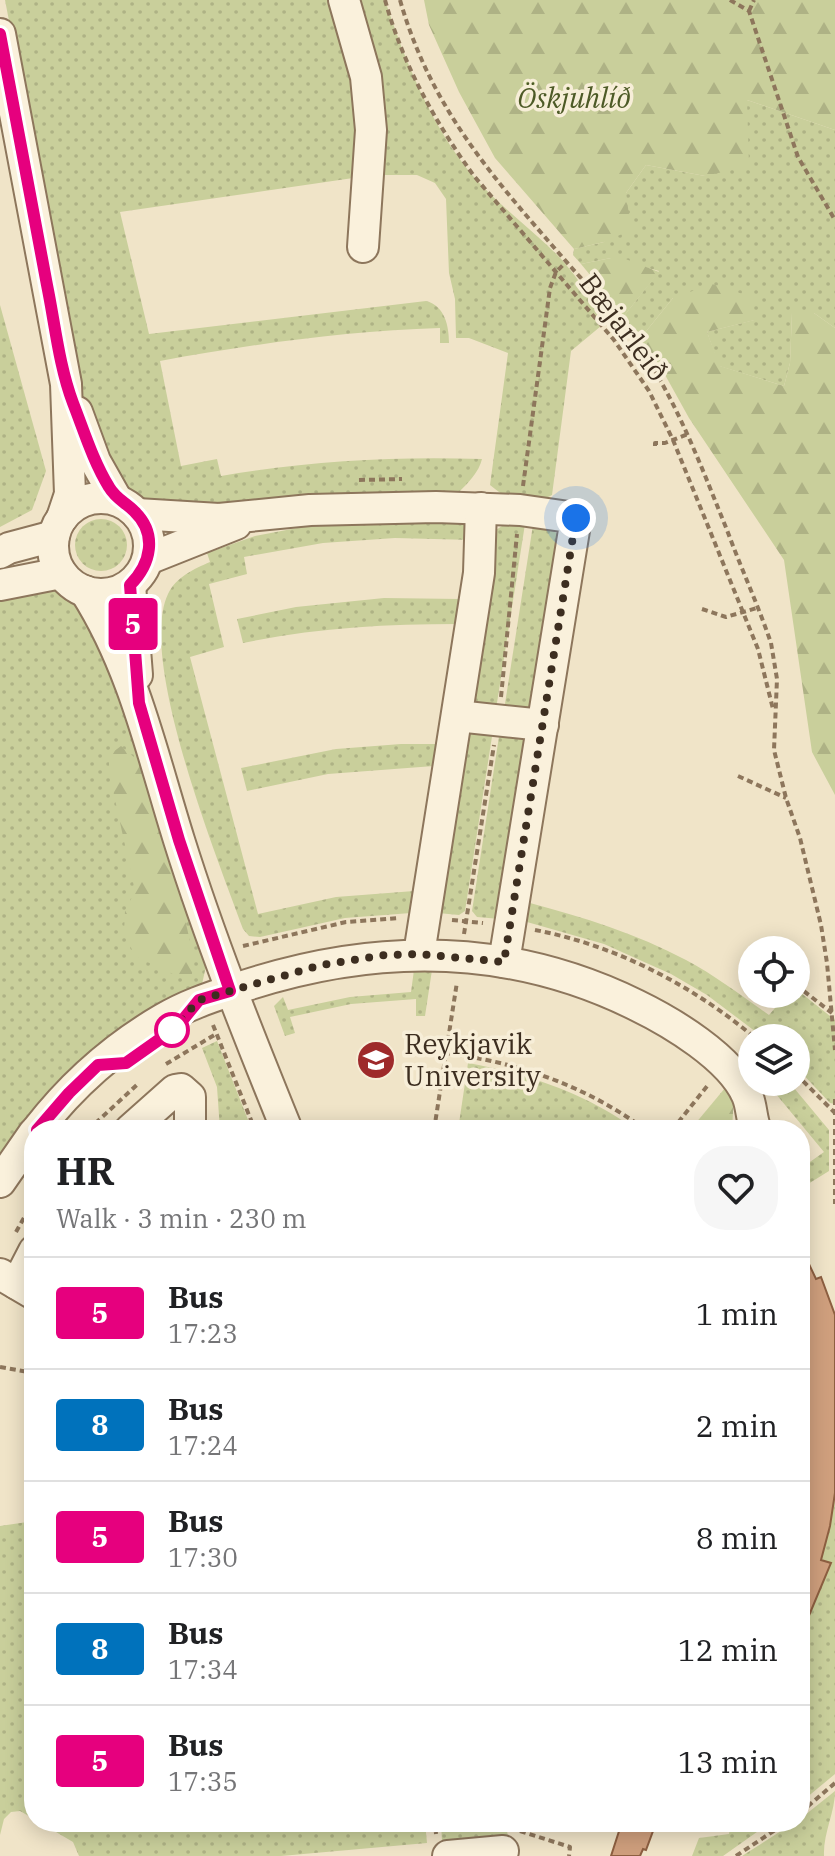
<!DOCTYPE html>
<html lang="en">
<head>
<meta charset="utf-8">
<style>
  body { margin:0; font-family:"IBM Plex Serif",serif; background:#f6f6f6; color:#202124; height:100vh; display:flex; flex-direction:column; font-size:30px; white-space:nowrap }
  * { box-sizing:border-box; margin:0 }
  p { font-size:26px; color:#757577 }
  .icon { flex:none; width:44px; height:44px; fill:none; stroke:currentColor; stroke-width:2; stroke-linecap:round; stroke-linejoin:round }
  .map { position:relative; flex:1; overflow:hidden }
  .side { position:absolute; left:24px; top:1120px; width:786px; height:712px; display:flex; flex-direction:column; background:#fff; border-radius:32px; box-shadow:0 4px 20px #0003 }
  .side>* { flex:none }
  .badge { padding:0 16px; border-radius:6px; font-size:28px; line-height:52px }
  .controls { position:absolute; left:738px; top:936px; display:grid; gap:16px }
  .controls a { display:grid; place-items:center; width:72px; height:72px; border-radius:50%; background:#fff; box-shadow:0 4px 20px #0003; font-size:40px }
  .you { position:absolute; width:40px; height:40px; margin:-20px; border:6px solid #fff; border-radius:50%; background:#1a73e8; box-shadow:0 0 0 12px #1a73e833 }
  .map>.badge { position:absolute; translate:-50% -50%; box-shadow:0 0 0 4px #fff }
  .round { display:grid; place-items:center; flex:none; width:84px; height:84px; border-radius:32px; background:#f6f6f6 }
  .headline { display:flex; align-items:center; justify-content:space-between; height:136px; padding:0 32px }
  h1 { font-size:38px; font-weight:700; line-height:60px }
  ul { padding:0; list-style:none }
  li { display:flex; align-items:center; gap:24px; height:112px; padding:0 32px; border-top:2px solid #e0e0e0 }
  li div { flex:1 }
  li b { display:block; font-size:30px }
  li em { font-style:normal }
  li .badge { min-width:88px; font-weight:700; text-align:center }
  .map>svg:first-child { display:block }
  .grass { fill:url(#grass-dots) }
  .forest { fill:url(#forest-firs) }
  .building { fill:#cf9f7d; stroke:#8d5f41; stroke-width:2 }
  .lines { fill:none; stroke-linecap:round; stroke-linejoin:round }
  .minor-casing { stroke:#8d765c; stroke-width:34 }
  .path { stroke:#8d765c; stroke-width:4; stroke-dasharray:6 4; stroke-linecap:butt }
  .minor { stroke:#faf1dc; stroke-width:30 }
  .line-casing { stroke:#fff; stroke-width:18 }
  .line { stroke:#e6007e; stroke-width:12 }
  .walk { stroke:#3d2e20; stroke-width:8; stroke-dasharray:0 14.4 }
  .stop-dot { fill:#fff; stroke:#e6007e; stroke-width:4 }
  .labels { text-anchor:middle; stroke-width:7; stroke-linejoin:round; paint-order:stroke }
  .park-label { font-size:28px; font-style:italic; fill:#4d5a26; stroke:#f7eed8 }
  .street-label { font-size:28px; fill:#3d2e20; stroke:#f7eed8 }
  .poi-label { font-size:28px; fill:#3d2e20; stroke:#f7eed8; text-anchor:start }
</style>
</head>
<body>
<div class="map">
<svg width="835" height="1856" viewBox="0 0 835 1856">
  <defs>
    <pattern id="grass-dots" width="8" height="8" patternUnits="userSpaceOnUse" patternTransform="scale(2)"><rect width="8" height="8" fill="#c9cf9b"/><path d="M2 2h.1M6 6h.1" fill="none" stroke="#aeb285" stroke-width="1.8" stroke-linecap="round"/></pattern>
    <pattern id="forest-firs" width="22" height="20" patternUnits="userSpaceOnUse" patternTransform="scale(2)"><rect width="22" height="20" fill="#c9cf9b"/><path d="M5 1l3.5 6h-7zM16 11l3.5 6h-7z" fill="#aeb285"/></pattern>
  </defs>
  <rect width="100%" height="100%" fill="#f0e4c8"/>
  <g class="grass">
    <path d="M5,0H337L357,78L360,177L120,212L149,334L426,301C445,306 449,326 449,343H440V328C345,331 253,344 160,361L181,466L217,459L221,476C308,461 394,456 482,459C479,472 468,483 459,492L354,494L305,497L251,507L151,504L135,497L119,485L90,423L78,380Z"/>
    <path d="M352,0H385C405,61 431,126 473,176C500,207 535,231 563,261C579,280 593,301 607,321L571,351L552,495C528,508 510,502 490,485L508,353L469,338H456L455,299L449,273L446,199L435,183L417,175H377Z"/>
    <polygon points="747,100 835,130 835,328 814,313 792,313 790,363 784,386 719,366 707,332 754,320 673,298 639,340 624,316 659,271 611,258 581,264 573,255 574,249 604,242 626,193 646,165 705,176"/>
    <polygon points="0,305 46,471 32,510 0,527"/>
    <circle cx="101" cy="545" r="26"/>
    <path d="M465,520L472,540L395,538L323,543L244,557L247,574L209,584L224,647L190,657L258,914L336,897L414,891L411,913L345,918L260,937L249,936L243,929C218,860 137,659 168,594C176,577 194,569 210,562L207,553L255,536L318,524Z"/>
    <polygon points="508,522 525,524 496,709 481,707 471,698 496,530"/>
    <polygon points="533,525 550,527 560,537 533,706 522,712 504,710"/>
    <polygon points="53,584 78,602 118,678 181,902 171,858 207,962 202,984 0,1160 0,594"/>
    <path d="M384,598L461,599L458,624C384,624 315,628 243,643L237,619L296,607Z"/>
    <polygon points="476,728 493,730 465,911 459,915 438,913 465,734"/>
    <polygon points="500,730 520,733 528,740 500,919 477,917 472,911"/>
    <polygon points="401,744 438,744 434,766 328,774 247,791 241,768 336,749"/>
    <path d="M530,903C583,917 637,934 686,960C716,976 742,996 769,1015L787,994H796V989L835,1020V1104L830,1103L796,1067V1038H764L707,995L671,974L604,944L527,922Z"/>
    <polygon points="414,970 432,970 425,1016 416,1016 416,999 351,1004 290,1017 295,1033 285,1036 274,1006 283,997 288,1010 350,997 411,992"/>
    <polygon points="217,1041 252,1130 220,1130 217,1087 202,1048"/>
    <path d="M468,1063C528,1074 586,1093 636,1130H458Z"/>
    <polygon points="766,1082 789,1082 829,1130 829,1171 808,1184 801,1175 810,1169 807,1164 824,1152"/>
    <polygon points="835,1493 835,1774 800,1803 800,1636 831,1564 821,1560 830,1526"/>
    <polygon points="34,1521 34,1819 20,1811 11,1812 4,1819 0,1835 0,1526"/>
    <path d="M835,1791C835,1813 823,1833 824,1856H742L795,1822H800V1819Z"/>
    <polygon points="39,1822 425,1822 427,1843 281,1856 79,1856 73,1842"/>
    <polygon points="441,1822 481,1822 507,1830 508,1838 442,1842"/>
    <polygon points="731,1822 771,1822 723,1856 692,1856 699,1838 729,1834"/>
  </g>
  <g class="forest">
    <polygon points="424,0 835,0 835,130 747,100 749,166 705,176 646,165 626,193 631,230 604,242 574,249 495,158 459,92 429,25"/>
    <polygon points="611,258 623,258 659,272 624,316 581,264"/>
    <polygon points="712,284 752,297 755,320 707,332 720,366 784,386 790,363 792,313 814,313 835,328 835,795 812,752 784,560 689,418 659,364 639,340 673,298"/>
    <polygon points="121,746 142,764 171,858 192,950 194,966 191,977 179,977 135,956 124,933 125,911 135,891 109,772 109,755"/>
    <polygon points="725,1088 734,1095 732,1130 690,1130"/>
  </g>
  <g class="building">
    <polygon points="800,1245 816,1279 821,1277 835,1315 835,1493 830,1526 821,1560 831,1563 800,1637"/>
    <polygon points="622,1822 652,1822 650,1830 653,1831 646,1850 643,1849 640,1856 611,1856"/>
  </g>
  <g class="lines">
    <defs>
      <g id="minor">
        <polyline points="344,0 366,77 371,130 363,247"/>
        <polyline points="0,34 66,384 70,494 62,518"/>
        <polyline points="77,412 95,461 117,500"/>
        <circle cx="101" cy="546" r="48"/>
        <polyline points="137,514 219,519 310,510 436,507 520,510 576,518 504,962"/>
        <polyline points="0,553 9,548 54,536"/>
        <polyline points="148,559 236,524"/>
        <polyline points="0,585 61,573"/>
        <polyline points="130,585 137,675"/>
        <path d="M85,591C134,668 152,754 179,840C210,939 248,1034 287,1130"/>
        <polyline points="457,716 543,725"/>
        <polyline points="419,954 479,573 481,508"/>
        <path d="M37,1130C71,1086 115,1047 163,1019C190,1003 218,995 247,985C378,943 510,943 636,1005C671,1022 730,1057 747,1095C752,1106 751,1119 756,1130"/>
        <polyline points="130,1130 175,1090 181,1089 190,1097 190,1130"/>
        <polyline points="0,1182 34,1133"/>
        <polyline points="0,1274 34,1294"/>
        <polyline points="17,1284 34,1251"/>
        <polyline points="448,1856 503,1851"/>
      </g>
    </defs>
    <use href="#minor" class="minor-casing"/>
    <g class="path">
      <path d="M385,0C403,65 435,122 474,176L614,340L649,391L673,440L758,649L773,709"/>
      <path d="M400,0C432,112 497,182 571,267C596,295 624,324 645,355C680,409 703,471 727,530C741,568 758,605 771,643L777,679L774,750L786,798L800,838L821,925L827,963L835,1050"/>
      <polyline points="730,0 749,11 798,157 835,220"/>
      <polyline points="749,11 754,0"/>
      <polyline points="655,446 655,443 665,443 688,434"/>
      <polyline points="359,480 402,479"/>
      <polyline points="523,486 550,288 556,272 566,262"/>
      <polyline points="702,609 726,617 757,608"/>
      <polyline points="501,697 517,534"/>
      <polyline points="738,776 786,798"/>
      <polyline points="452,920 483,923"/>
      <path d="M535,930C615,945 694,986 755,1038"/>
      <polyline points="464,934 494,745"/>
      <polyline points="243,946 346,922 399,918"/>
      <polyline points="796,985 832,1013"/>
      <polyline points="213,1025 255,1130"/>
      <path d="M446,1053C520,1063 586,1086 646,1130"/>
      <polyline points="166,1064 216,1034"/>
      <polyline points="796,1074 835,1113"/>
      <polyline points="835,1099 835,1204"/>
      <polyline points="88,1130 139,1083"/>
      <polyline points="434,1130 457,982"/>
      <polyline points="672,1130 708,1085"/>
      <polyline points="16,1232 34,1200"/>
      <polyline points="0,1367 34,1373"/>
      <polyline points="800,1813 835,1783"/>
      <polyline points="435,1822 436,1834"/>
      <polyline points="520,1831 570,1847 569,1856"/>
      <polyline points="736,1856 787,1822"/>
    </g>
    <use href="#minor" class="minor"/>
  </g>
  <g class="lines">
    <defs>
      <path id="line" d="M0,34C16,118 31,201 47,285C55,324 59,366 73,403C84,431 93,461 109,487C116,499 125,502 134,511C158,534 151,564 130,585L139,703L179,840L230,991L199,1000L177,1027L126,1063L98,1065L69,1093L37,1130"/>
    </defs>
    <use href="#line" class="line-casing"/>
    <use href="#line" class="line"/>
    <polyline class="walk" points="172,1030 199,1000 321,965 385,955 419,954 504,962 576,518"/>
  </g>
  <defs>
    <symbol id="university-disc" viewBox="-11 -11 22 22"><circle r="9.5" fill="#9e2a2b" stroke="#f7eed8"/><path d="M0-5L7-2L0 1L-7-2ZM-4 1L0 2.5L4 1V4Q0 6-4 4Z" fill="#fff"/></symbol>
  </defs>
  <g fill-rule="evenodd">
    <use href="#university-disc" x="354" y="1038" width="44" height="44"/>
  </g>
  <circle class="stop-dot" cx="172" cy="1030" r="16"/>
  <g class="labels">
    <g class="park-label">
      <text x="574" y="108">Öskjuhlíð</text>
    </g>
    <g class="street-label">
      <text transform="translate(624 327) rotate(53)" y="10">Bæjarleið</text>
    </g>
    <g class="poi-label">
      <text x="404" y="1054">Reykjavik<tspan x="404" dy="32">University</tspan></text>
    </g>
  </g>
</svg>
<div class="controls">
<a><svg class="icon" aria-label="locate" viewBox="0 0 24 24"><circle cx="12" cy="12" r="6"/><path d="M12 2v4M12 18v4M2 12h4M18 12h4"/></svg></a>
<a><svg class="icon" aria-label="layers" viewBox="0 0 24 24"><path d="M12 4l9 5-9 5-9-5zM3 14l9 5 9-5"/></svg></a>
</div>
<div class="you" style="left:576px;top:518px"></div>
<b class="badge" style="left:133px;top:624px;background:#e6007e;color:#fff">5</b>
<section class="side">
<div class="headline"><div><h1>HR</h1><p>Walk · 3 min · 230 m</p></div><a class="round"><svg class="icon" aria-label="heart" viewBox="0 0 24 24"><path d="M12 20l-8-8c-3-5 5-10 8-4 3-6 11-1 8 4z"/></svg></a></div>
<ul>
<li><span class="badge" style="background:#e6007e;color:#fff">5</span><div><b>Bus</b><p>17:23</p></div><em>1 min</em></li>
<li><span class="badge" style="background:#0072bc;color:#fff">8</span><div><b>Bus</b><p>17:24</p></div><em>2 min</em></li>
<li><span class="badge" style="background:#e6007e;color:#fff">5</span><div><b>Bus</b><p>17:30</p></div><em>8 min</em></li>
<li><span class="badge" style="background:#0072bc;color:#fff">8</span><div><b>Bus</b><p>17:34</p></div><em>12 min</em></li>
<li><span class="badge" style="background:#e6007e;color:#fff">5</span><div><b>Bus</b><p>17:35</p></div><em>13 min</em></li>
</ul>
</section>
</div>
</body>
</html>
